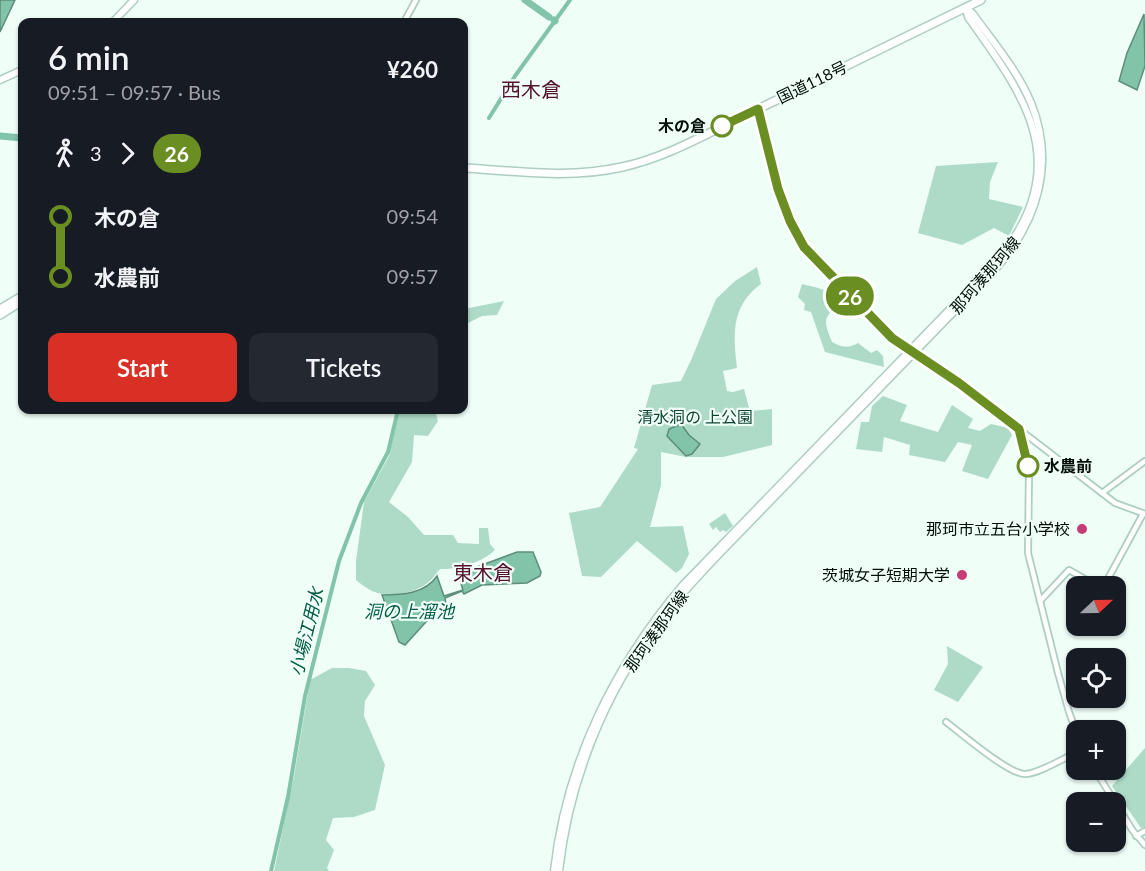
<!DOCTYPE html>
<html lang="en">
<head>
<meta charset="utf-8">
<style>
  body { margin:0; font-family:Lato,"Noto Sans JP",sans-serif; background:#242831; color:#f1f3f6; height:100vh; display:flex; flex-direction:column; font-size:22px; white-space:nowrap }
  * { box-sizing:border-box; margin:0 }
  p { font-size:20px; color:#9ea1a6 }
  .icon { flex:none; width:33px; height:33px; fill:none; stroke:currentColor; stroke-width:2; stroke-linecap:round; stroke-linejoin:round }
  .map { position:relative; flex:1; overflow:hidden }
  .drawer { position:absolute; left:18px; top:18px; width:450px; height:396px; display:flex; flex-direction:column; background:#171b24; border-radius:12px; box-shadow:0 2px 4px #0004 }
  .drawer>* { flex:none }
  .badge { padding:0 12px; border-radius:20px; font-size:21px; line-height:39px }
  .needle { width:39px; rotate:68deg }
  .fabs { position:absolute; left:1066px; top:576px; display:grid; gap:12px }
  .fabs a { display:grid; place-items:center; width:60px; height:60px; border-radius:12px; background:#171b24; box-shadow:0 2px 4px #0004; font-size:30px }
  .map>.badge { position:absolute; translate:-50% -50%; box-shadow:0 0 0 3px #fff }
  .legs { display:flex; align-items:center; gap:9px; height:66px; padding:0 30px; font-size:20px }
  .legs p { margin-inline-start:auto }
  .summary { display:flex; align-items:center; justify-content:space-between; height:102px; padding:0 30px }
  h1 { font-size:33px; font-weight:600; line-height:45px }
  .action { display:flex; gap:12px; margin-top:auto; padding:12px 30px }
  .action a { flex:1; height:69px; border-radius:12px; background:#d93025; color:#fff; font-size:24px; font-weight:600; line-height:69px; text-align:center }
  .action a+a { background:#242831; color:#f1f3f6 }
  ul { padding:0 30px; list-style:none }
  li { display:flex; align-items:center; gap:21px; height:60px; font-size:22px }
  li i { display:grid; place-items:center; width:9px; height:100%; margin:0 8px; background:currentColor }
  li i::after { content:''; width:15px; height:15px; margin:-8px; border:4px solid; border-radius:50%; background:#171b24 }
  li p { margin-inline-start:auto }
  li:first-child i { background:linear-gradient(#0000 50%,currentColor 0) }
  li:last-child i { background:linear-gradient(currentColor 50%,#0000 0) }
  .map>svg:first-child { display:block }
  .green { fill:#aedbc8 }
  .water { fill:#82c4aa; stroke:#5c8e7a; stroke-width:1.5 }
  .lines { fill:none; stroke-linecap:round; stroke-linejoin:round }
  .canal { stroke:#82c4aa; stroke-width:4 }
  .river { stroke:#82c4aa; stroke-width:7 }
  .minor-casing { stroke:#aecec0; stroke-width:8 }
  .major-casing { stroke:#aecec0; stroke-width:9 }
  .highway-casing { stroke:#aecec0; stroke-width:10 }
  .minor { stroke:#fff; stroke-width:4.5 }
  .major { stroke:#fff; stroke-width:6 }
  .highway { stroke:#fff; stroke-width:7 }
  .line-1-casing { stroke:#fff; stroke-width:14 }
  .line-1 { stroke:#6b8e23; stroke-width:9 }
  .stop-1-dot { fill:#fff; stroke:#6b8e23; stroke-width:3 }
  .poi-dot { fill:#c63c74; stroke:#f0fef8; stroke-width:2 }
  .labels { text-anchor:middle; stroke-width:4.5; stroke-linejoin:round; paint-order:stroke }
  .street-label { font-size:16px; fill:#040f0a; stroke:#f0fef8 }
  .stop-label { font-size:16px; font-weight:bold; fill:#040f0a; stroke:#f0fef8; text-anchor:end }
  .park-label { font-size:16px; fill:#0e4634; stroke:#f0fef8 }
  .poi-label { font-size:16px; fill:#040f0a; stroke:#f0fef8; text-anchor:end }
  .water-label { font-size:18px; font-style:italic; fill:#015c44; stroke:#f0fef8 }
  .quarter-label { font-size:20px; fill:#53112d; stroke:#f0fef8 }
</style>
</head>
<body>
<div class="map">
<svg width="1145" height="871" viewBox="0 0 1145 871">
  <rect width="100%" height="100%" fill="#f0fef8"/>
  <g class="green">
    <polygon points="998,162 990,182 989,199 1023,207 1009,236 994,228 962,245 918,233 936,166"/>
    <path d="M757,267L761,284C731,306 733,334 737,368L723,371L727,391L733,392L744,389L750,411L772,409V445L723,457H686L661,452V485L650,527L683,526L689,554L682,568L676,573L637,541L601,577L582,576L569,513L600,507L638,449L634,448L652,385L681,381L692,358L716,299L735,281Z"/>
    <path d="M802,284C815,287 832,290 840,302C823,320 823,318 832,342C842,347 847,349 858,343L871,353L877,350L883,356L884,367L825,352L811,312L804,310L805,304L798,297Z"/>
    <polygon points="504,301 497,315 482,316 464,325 464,309"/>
    <polygon points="883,396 907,405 900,421 938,432 952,405 973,419 968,428 980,431 991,424 1008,428 1012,435 988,479 962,471 972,445 958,442 945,462 909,455 910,445 884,437 882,452 856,449 861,422 869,422 872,406"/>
    <path d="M399,410H435L438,421L428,436L414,435L412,462L389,502L408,517L424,535H453L458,543L479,544V528H488L490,544L495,550C483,562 457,570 440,569C437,572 434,577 431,580C418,593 389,599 372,591C366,588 361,584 356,580V561L364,502L389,456Z"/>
    <polygon points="725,513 733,526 726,532 723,530 720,532 716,527 713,530 709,524"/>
    <polygon points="947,646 983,667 958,702 934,690 948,664"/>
    <polygon points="332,668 349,668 366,671 375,685 365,701 364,716 385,765 375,810 354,817 333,818 326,840 334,850 327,868 329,871 274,871 294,776 310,680"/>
    <polygon points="1145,748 1145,827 1141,828 1112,786"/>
  </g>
  <g class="water">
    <polygon points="0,0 15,0 0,32"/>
    <polygon points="1144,14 1145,66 1137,90 1119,81 1127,53"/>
    <polygon points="681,424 689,435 700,444 692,454 686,456 667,436 669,429"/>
    <path d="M517,552H533L541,572L540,576L527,583L482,585L464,594L462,591L445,598L446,604L435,612L405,645L399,642L382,595C401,595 425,594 437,576L444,596L463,590L458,574Z"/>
  </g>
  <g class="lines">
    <g class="canal">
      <polyline points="489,118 515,76 570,0"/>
      <polyline points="271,871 288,797 305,696 339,561 361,503 388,452 398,410"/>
    </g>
    <g class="river">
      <polyline points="525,0 549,17"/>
      <polyline points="554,20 555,21"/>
      <polyline points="0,136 22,138"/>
    </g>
    <defs>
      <g id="minor">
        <polyline points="404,22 416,0"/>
        <polyline points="758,109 772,166 783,203 798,237 811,254 892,338 959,383 1115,503 1145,514"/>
        <polyline points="1019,429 1029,473 1028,553 1058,673 1069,712 1077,734"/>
        <polyline points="1102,493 1145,461"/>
        <polyline points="1104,586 1143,514"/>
        <polyline points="1040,601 1069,570 1097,586"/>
        <path d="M946,722C961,733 1008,774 1025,774C1038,774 1064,758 1077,752"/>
        <polyline points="1095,770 1115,802"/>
        <polyline points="1116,804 1133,831 1145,845"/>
        <polyline points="1136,836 1145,831"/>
      </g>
      <g id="major">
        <polyline points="113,22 134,0"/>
        <polyline points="0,80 22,70"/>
        <path d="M554,871C566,764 613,667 683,585L982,276C994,262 1007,249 1017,233C1068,149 1016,85 968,17L966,8"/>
        <path d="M559,871C569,782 604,693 659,622C679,596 701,573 723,550L998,266C1038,220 1055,162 1031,103C1018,71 993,42 973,14L966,8"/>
      </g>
      <g id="highway">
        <path d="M464,168C517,171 569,179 622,167C669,157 713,130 756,110C831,73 906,37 981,0"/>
        <polyline points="0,309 22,296"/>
        <polyline points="0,315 22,301"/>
      </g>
    </defs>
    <use href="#minor" class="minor-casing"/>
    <use href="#major" class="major-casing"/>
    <use href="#highway" class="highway-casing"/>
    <use href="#minor" class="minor"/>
    <use href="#major" class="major"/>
    <use href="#highway" class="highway"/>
  </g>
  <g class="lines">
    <defs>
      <polyline id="line-1" points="722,126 758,109 778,189 790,221 804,247 892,338 959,383 1019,429 1028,466"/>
    </defs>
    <use href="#line-1" class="line-1-casing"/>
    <use href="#line-1" class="line-1"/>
  </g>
  <g class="stop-1-dot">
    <circle cx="722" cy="126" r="10"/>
    <circle cx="1028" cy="466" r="10"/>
  </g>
  <g class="poi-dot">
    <circle cx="1082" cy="529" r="6"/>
    <circle cx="962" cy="575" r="6"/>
  </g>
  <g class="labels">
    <g class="street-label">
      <text transform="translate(812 82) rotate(-26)" y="6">国道118号</text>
      <text transform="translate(985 275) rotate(-49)" y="6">那珂湊那珂線</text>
      <text transform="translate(656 631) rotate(-54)" y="6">那珂湊那珂線</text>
    </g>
    <g class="stop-label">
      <text x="706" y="132">木の倉</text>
      <text x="1044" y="472" text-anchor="start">水農前</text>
    </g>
    <g class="park-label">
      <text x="695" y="423">清水洞の 上公園</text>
    </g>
    <g class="poi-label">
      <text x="1070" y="535">那珂市立五台小学校</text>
      <text x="950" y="581">茨城女子短期大学</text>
    </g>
    <g class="water-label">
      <text x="409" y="618">洞の上溜池</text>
      <text transform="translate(307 632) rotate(-76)" y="6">小場江用水</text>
    </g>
    <g class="quarter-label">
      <text x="531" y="97">西木倉</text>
      <text x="483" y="580">東木倉</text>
    </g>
  </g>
</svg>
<div class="fabs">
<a><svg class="needle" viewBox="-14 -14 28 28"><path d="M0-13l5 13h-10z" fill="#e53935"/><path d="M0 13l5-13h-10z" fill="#9ea1a6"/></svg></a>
<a><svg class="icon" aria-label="locate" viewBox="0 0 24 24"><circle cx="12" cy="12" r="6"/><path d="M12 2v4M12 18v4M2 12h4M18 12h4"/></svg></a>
<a>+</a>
<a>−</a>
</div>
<b class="badge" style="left:850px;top:296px;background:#6b8e23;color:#fff">26</b>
<section class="drawer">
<div class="summary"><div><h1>6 min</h1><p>09:51 – 09:57 · Bus</p></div><b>¥260</b></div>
<div class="legs"><svg class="icon" aria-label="walk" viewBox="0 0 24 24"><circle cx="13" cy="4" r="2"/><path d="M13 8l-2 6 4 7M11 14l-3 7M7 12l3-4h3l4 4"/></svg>3<svg class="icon" aria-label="forward" viewBox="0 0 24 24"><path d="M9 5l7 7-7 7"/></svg><b class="badge" style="background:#6b8e23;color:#fff">26</b></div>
<ul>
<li><i style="color:#6b8e23"></i><b>木の倉</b><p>09:54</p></li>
<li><i style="color:#6b8e23"></i><b>水農前</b><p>09:57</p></li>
</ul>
<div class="action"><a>Start</a><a>Tickets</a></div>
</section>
</div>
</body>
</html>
